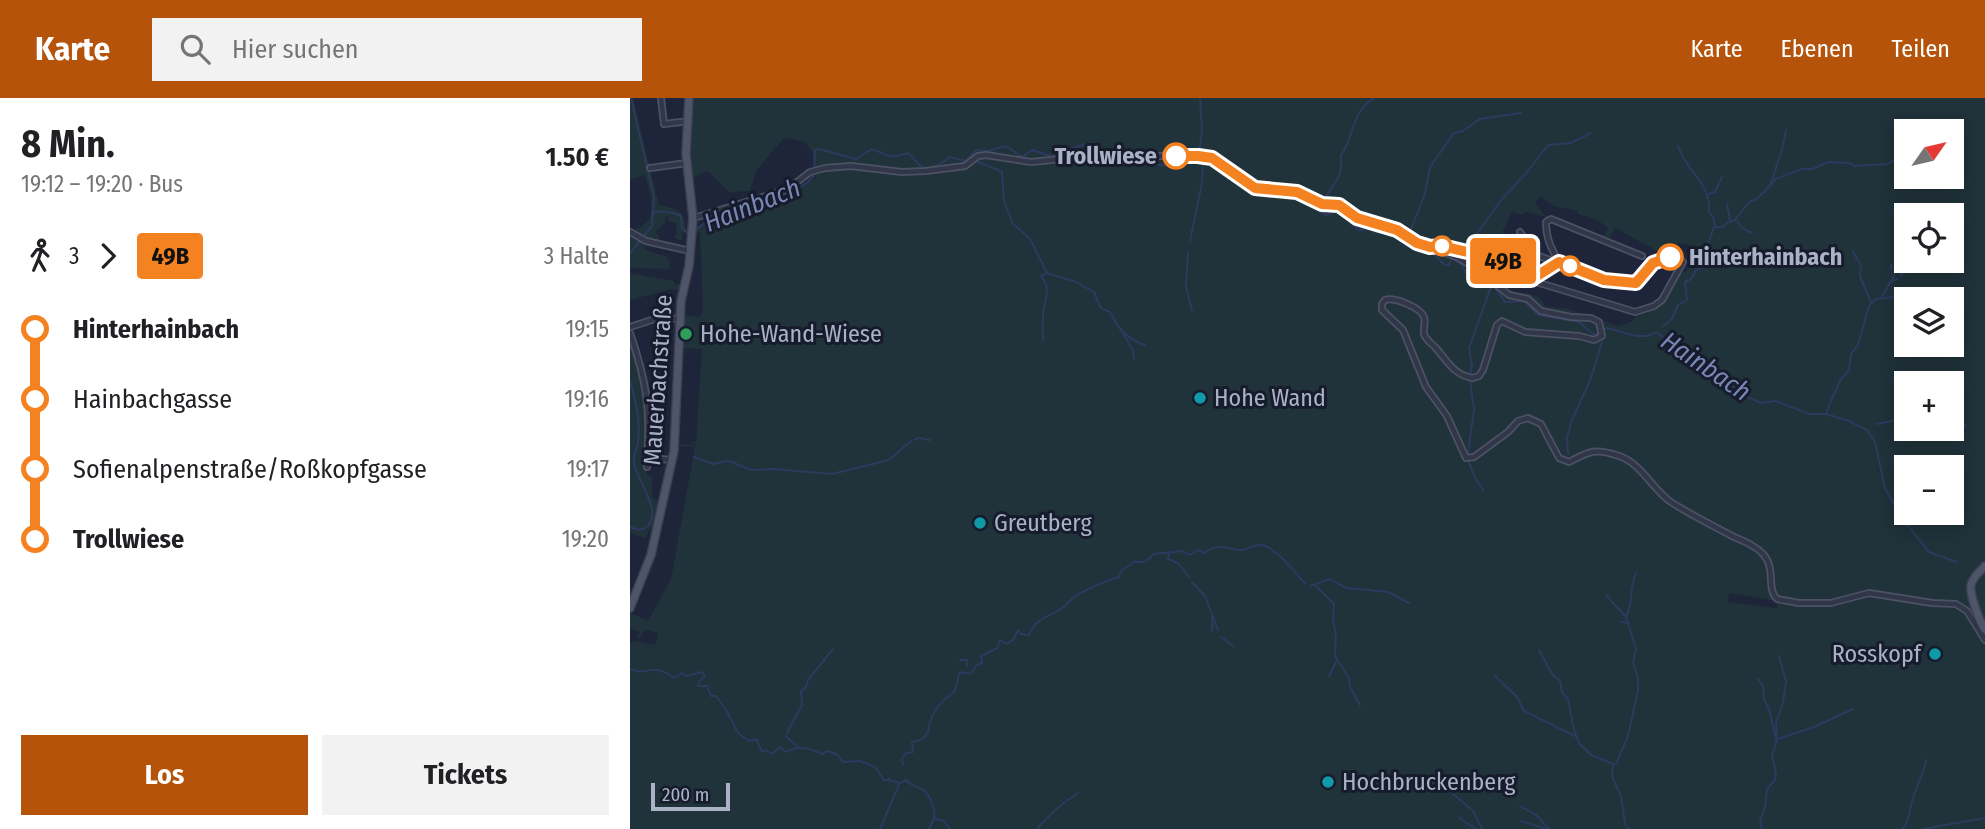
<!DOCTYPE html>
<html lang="de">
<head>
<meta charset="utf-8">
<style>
  body { margin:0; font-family:"Fira Sans Condensed",sans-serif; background:#f2f2f2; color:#202124; height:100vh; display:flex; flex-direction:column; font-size:26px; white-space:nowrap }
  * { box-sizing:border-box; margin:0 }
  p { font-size:23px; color:#757577 }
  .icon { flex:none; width:38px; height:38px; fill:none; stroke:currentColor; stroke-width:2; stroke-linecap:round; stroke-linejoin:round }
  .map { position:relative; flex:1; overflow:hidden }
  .details { display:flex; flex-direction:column; background:#fff; width:630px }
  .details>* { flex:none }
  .badge { padding:0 14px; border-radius:5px; font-size:24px; line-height:46px }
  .needle { width:46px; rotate:56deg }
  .controls { position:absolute; left:1264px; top:21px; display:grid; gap:14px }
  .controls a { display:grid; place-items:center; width:70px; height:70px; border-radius:0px; background:#fff; box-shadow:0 4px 18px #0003; font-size:35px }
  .scale { position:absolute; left:21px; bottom:18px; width:79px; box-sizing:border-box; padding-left:7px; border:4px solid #abb1c6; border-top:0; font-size:19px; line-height:24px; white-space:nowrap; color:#abb1c6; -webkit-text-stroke:5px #171c2d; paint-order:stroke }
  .map>.badge { position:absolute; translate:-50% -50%; box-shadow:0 0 0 4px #fff }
  .legs { display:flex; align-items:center; gap:10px; height:77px; padding:0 21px; font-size:23px }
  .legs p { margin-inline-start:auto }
  .summary { display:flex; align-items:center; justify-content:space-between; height:119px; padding:0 21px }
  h1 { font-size:38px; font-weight:700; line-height:52px }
  .button { display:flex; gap:14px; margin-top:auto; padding:14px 21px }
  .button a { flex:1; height:80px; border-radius:0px; background:#b45309; color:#fff; font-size:28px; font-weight:700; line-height:80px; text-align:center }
  .button a+a { background:#f2f2f2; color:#202124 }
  ul { padding:0 21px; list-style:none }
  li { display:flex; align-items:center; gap:24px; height:70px; font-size:26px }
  li i { display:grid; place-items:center; width:10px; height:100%; margin:0 9px; background:currentColor }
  li i::after { content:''; width:18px; height:18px; margin:-9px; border:5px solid; border-radius:50%; background:#fff }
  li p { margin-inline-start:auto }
  li:first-child i { background:linear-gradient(#0000 50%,currentColor 0) }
  li:last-child i { background:linear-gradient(currentColor 50%,#0000 0) }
  header { display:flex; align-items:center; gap:42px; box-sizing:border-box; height:98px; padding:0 35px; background:#b45309; color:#fff }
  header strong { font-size:33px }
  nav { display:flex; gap:38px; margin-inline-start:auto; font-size:24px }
  .search { width:490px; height:63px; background:#f2f2f2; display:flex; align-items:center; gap:18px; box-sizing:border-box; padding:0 24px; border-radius:0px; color:#757577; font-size:26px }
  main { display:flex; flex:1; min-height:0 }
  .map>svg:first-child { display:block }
  .green { fill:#20323a; fill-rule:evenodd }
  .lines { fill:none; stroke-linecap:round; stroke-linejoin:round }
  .stream { stroke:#2d3a5f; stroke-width:2 }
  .minor-casing { stroke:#4c5164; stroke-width:8 }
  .major-casing { stroke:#3b4052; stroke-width:10 }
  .minor { stroke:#313749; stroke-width:4.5 }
  .major { stroke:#4f5569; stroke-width:7 }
  .line-1-casing { stroke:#fff; stroke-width:16 }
  .line-1 { stroke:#f58220; stroke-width:10 }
  .stop-1-dot { fill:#fff; stroke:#f58220; stroke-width:3.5 }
  .leisure-dot { fill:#2e9e5b; stroke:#171c2d; stroke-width:2.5 }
  .culture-dot { fill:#0f9aa8; stroke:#171c2d; stroke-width:2.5 }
  .labels { text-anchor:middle; stroke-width:6; stroke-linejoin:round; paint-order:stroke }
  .stop-label { font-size:24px; font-weight:bold; fill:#abb1c6; stroke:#171c2d; text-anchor:end }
  .poi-label { font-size:24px; fill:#abb1c6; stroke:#171c2d; text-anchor:start }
  .street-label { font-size:24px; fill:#abb1c6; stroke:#171c2d }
  .water-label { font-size:26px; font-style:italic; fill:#7888b6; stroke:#171c2d }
</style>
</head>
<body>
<header>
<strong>Karte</strong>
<div class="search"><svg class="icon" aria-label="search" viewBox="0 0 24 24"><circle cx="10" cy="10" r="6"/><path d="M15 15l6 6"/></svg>Hier suchen</div>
<nav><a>Karte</a><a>Ebenen</a><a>Teilen</a></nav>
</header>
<main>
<section class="details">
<div class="summary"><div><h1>8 Min.</h1><p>19:12 – 19:20 · Bus</p></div><b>1.50 €</b></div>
<div class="legs"><svg class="icon" aria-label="walk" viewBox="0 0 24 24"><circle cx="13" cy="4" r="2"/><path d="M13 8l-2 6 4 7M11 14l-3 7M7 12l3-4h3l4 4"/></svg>3<svg class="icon" aria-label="forward" viewBox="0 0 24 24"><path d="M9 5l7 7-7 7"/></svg><b class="badge" style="background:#f58220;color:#111">49B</b><p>3 Halte</p></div>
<ul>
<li><i style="color:#f58220"></i><b>Hinterhainbach</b><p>19:15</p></li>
<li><i style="color:#f58220"></i><span>Hainbachgasse</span><p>19:16</p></li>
<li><i style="color:#f58220"></i><span>Sofienalpenstraße/Roßkopfgasse</span><p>19:17</p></li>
<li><i style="color:#f58220"></i><b>Trollwiese</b><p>19:20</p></li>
</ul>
<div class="button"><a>Los</a><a>Tickets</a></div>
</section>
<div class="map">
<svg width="1355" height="731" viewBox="0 0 1355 731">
  <rect width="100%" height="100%" fill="#1e2439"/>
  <g class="green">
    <path d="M0,0H3L29,107C47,111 54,111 56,131H60V135L52,134V143L44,140L47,134L46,125L38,123V118H35V125L25,134L30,139L28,144L11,140L10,142L14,145L15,152L35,158L40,163L39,171L0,170V129L4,133C8,130 15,127 18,123C26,111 18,89 15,77L0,82Z"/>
    <path d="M60,0H1355V731H0V544L8,543L25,547L28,535L15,532L10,540H6L10,534L0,531V513L8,498L1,515L18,523L41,481L65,349L48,348L47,346L64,347L69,352L64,345L48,343L66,344L72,251L52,250L53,217L70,219L73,212L70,134H65V130L119,107L162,94L186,80L182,54L175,44L154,40L126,73L120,93L99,94L79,74H74L61,81L58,51ZM1276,33H1321V79H1276ZM910,98L924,108L947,113L949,117C961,118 968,122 978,130L973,140L978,142L985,130L1027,153L1036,145L1058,146L1064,157L1060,169L1043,183L1032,206L1025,212L1006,218L1001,224L988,228L938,211L915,208C906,190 894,199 880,191C872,186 864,179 855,173L861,167L858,155L867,153L876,145L873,133L882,114L893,117L896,114L916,119L905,105ZM1276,117H1321V163H1276ZM815,150L857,158L860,167L853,173L837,163L836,158L831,160L814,153ZM1276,201H1321V247H1276ZM1276,285H1321V331H1276ZM1276,369H1321V415H1276ZM1099,495L1147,503V510L1098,504Z"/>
    <polygon points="0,175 44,183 45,187 52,184 49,192 42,191 0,202"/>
    <polygon points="0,239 14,282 18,317 15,370 17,377 22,380 22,400 31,405 26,422 15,440 0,435"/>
  </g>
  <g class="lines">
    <g class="stream">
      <polyline points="1321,46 1323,45"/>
      <path d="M1048,48C1057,75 1081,84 1079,114L1083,119L1085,128"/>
      <polyline points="569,55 572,33 570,0"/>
      <path d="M468,60L483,65L549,68L574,60L601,76L615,90L623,95L640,99L651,96L670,99L694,116L698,117L707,111L728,132L739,131L745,134H763L778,147L799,152L815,167H819L821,161L830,165L836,175C856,178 864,186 875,204L894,203L908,217L949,224L964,237L977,230L1006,238H1018L1027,234L1041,247L1048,244L1100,283L1109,295L1122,301L1131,305L1145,303L1180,316H1196L1219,323L1237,332L1245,344L1255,390L1271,419L1299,454L1326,464"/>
      <polyline points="569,60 573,68 572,82"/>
      <path d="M344,62L372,74L374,103L383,126L400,141L417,175L411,178C423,192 413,203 413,218C412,227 413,235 413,243"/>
      <polyline points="1140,88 1153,48 1156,32"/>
      <polyline points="1079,96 1085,94 1092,79"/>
      <polyline points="1097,106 1100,122"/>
      <path d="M22,115C30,112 43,114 51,118L52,130L56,134L61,133"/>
      <path d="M700,115L695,100C706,82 713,80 711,57C722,42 722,21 735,7C737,4 741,3 744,0"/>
      <polyline points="1107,123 1112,130 1122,135"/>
      <path d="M66,131L75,125L122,109C128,105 133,106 138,103C155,94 170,94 184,78L185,52L189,51L226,61L242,51C260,57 257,62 278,55C283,59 287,66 291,68C299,74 314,64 320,59L336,63L346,52L357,53L376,48L392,59L402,52L424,59C432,53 452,46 463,45L465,56"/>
      <polyline points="774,135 781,131 795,96 800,69 824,35 833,33 850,21 891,15"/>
      <polyline points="560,143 572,85"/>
      <polyline points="835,152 872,101 898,73 918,47 941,45 961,35"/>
      <polyline points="1223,154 1231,167 1230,178 1241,204"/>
      <polyline points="0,155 22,128 24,99 1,0"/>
      <polyline points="558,155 556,188 562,213"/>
      <polyline points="1261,167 1261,171"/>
      <polyline points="1267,173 1276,161"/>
      <path d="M417,175L446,184L464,194L471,210L480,214C487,229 498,242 515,247"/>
      <polyline points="1270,178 1285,163"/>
      <polyline points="1259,185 1267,181"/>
      <polyline points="1252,199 1265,176"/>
      <polyline points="1268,199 1288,201"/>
      <polyline points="1321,209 1334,211"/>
      <polyline points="1033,228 1042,221 1048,207 1057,202 1055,184 1061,181 1066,172 1072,170 1075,160 1081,156 1078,146 1084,129 1093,129 1098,124 1104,123 1119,104 1127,101 1146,81 1172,71 1182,71 1199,64 1220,65 1224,68 1258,66 1263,63 1276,66"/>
      <polyline points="490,231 503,252 504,261"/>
      <polyline points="840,277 842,267 839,250 861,189"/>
      <path d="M0,283C5,301 11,323 8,343C8,350 3,356 4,364C5,381 36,416 15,430C10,433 6,431 0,429"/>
      <polyline points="1201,303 1211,281 1219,272 1221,256 1228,247 1239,208 1246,201 1264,199"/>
      <polyline points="1197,314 1200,305"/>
      <polyline points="1321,323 1336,328"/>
      <polyline points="1247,326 1276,320"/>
      <polyline points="284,342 289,340 300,342"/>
      <polyline points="838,355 844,312 840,283"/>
      <polyline points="938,356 937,341 941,324 960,283 972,244"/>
      <polyline points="64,359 83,366 97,363"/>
      <polyline points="99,363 121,372 144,371 202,376 259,362 281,343"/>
      <polyline points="839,364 845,380 854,393"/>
      <polyline points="539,456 538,461 548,465 559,479"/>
      <polyline points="562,484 575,498 588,532"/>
      <polyline points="685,487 704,506 703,521 706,539 705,558 719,580 720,589 730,607"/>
      <polyline points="680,488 700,481 716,490 758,494 779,505"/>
      <polyline points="976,497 996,519"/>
      <polyline points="991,524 999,525"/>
      <polyline points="582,533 582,519"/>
      <polyline points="591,539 603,548"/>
      <polyline points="909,552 922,576 930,583 932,594 938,601 944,632 949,645 961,657 983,666 982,678 991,698 995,726 999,731"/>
      <polyline points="330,562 337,562 337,568"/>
      <path d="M0,571C17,579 22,563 44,580L52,575L57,578L72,574L75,578L69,583L68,588H77L81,598H86L97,613L108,635L119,643L126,641L132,654L135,652L142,656L150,649L156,654C168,647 181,650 192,656L198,653L208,657L213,664L230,663L245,669L254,682H258L259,680"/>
      <polyline points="864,577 887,599 894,613 945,638"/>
      <polyline points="699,578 706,564"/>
      <polyline points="1128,581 1133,588 1134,601 1140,614 1146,641"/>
      <polyline points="157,635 172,607 171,593 176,589 178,582 203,551"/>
      <polyline points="156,638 168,649"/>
      <polyline points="1148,641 1184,629 1223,611"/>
      <path d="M273,659L276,655L283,654L282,644L291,642L298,635C299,616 311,603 325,593L329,576L332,574L340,576L347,567L352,565L351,558L367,550L370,542L377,546L384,541L388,532L391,536L399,537C405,521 416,520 431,511C438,507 441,500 447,497C458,491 478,482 489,479L491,473L504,464H515L524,456L553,453L560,457L568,452L574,455C588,445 594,450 610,452C617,453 623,446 631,447C646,449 664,474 675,485"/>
      <polyline points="272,661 273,667"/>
      <path d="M986,666L998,638L1008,592V580L1003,564L1006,551L996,519C1004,505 999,489 1006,475"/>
      <polyline points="773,681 809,685 820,694"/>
      <path d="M258,682L270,685L276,682C281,688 285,687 291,691C300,695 306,712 304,720L314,723L320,731"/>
      <polyline points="823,696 841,711"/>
      <polyline points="890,708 906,717 919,731"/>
      <polyline points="843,713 852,731"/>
      <polyline points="829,720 846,731"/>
      <polyline points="891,723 916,731"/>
      <polyline points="250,731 269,687"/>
      <polyline points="299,731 304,720"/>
      <path d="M407,731C419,717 432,705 448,695"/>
      <polyline points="1132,731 1130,723 1135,710 1137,691 1145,682 1146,675 1142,658 1147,642 1146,625 1153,605 1156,583 1149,558"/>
      <path d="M1272,731C1281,722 1279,711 1283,700C1287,686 1293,678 1296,662"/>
      <polyline points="1293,731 1355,720"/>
    </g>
    <defs>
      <g id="minor">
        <polyline points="31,0 34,26 51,24"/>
        <polyline points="20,70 57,65"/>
        <path d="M64,120L158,91L180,74L195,70L221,68L272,74L296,73L335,68L348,58L356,57L401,64L461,58L494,62L514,58H572L586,62L625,90L667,94L689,105L709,107L727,120L763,131L783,144L827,159L847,171L879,197L898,201L911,213L941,219L961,220L969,224L972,238L964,242L949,238L895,234L872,223L867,227L853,272L849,278L843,280C823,277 817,262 805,249C801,245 796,242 794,236C793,230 796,225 794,219C790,209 764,199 755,202L752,206V212L773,232L796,289L817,318L836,360L844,359L878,334L888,323L898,320L911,326L929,360L939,364C960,353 965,350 989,358C1011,365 1022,391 1041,404C1059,416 1082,427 1102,438C1113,443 1125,447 1134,457C1146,472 1136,490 1147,501L1169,505H1201L1239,495L1302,505L1326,506L1337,513L1355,542"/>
        <polyline points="0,134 16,143 60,153"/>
        <polyline points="801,149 812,148 846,156 868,156 877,167 906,184 1005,214 1024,208 1032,202 1053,164 1047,157 1023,165 1006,185 972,181 909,158 903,153 890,134"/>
        <path d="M929,163C921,151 916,140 916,124L921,121L1012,158"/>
        <polyline points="903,181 928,164"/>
        <polyline points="0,229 28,220 50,221"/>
        <path d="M0,235C16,282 21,310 17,360L43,362"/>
        <polyline points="17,369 17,360"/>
      </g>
      <g id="major">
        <path d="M1355,468C1350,473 1342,480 1341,487C1339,496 1350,524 1355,532"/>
        <polyline points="0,510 21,457 44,353 51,203 59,168 63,120 56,56 59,0"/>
      </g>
    </defs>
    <use href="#minor" class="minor-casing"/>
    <use href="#major" class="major-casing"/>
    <use href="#minor" class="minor"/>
    <use href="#major" class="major"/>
  </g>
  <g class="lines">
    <defs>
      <polyline id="line-1" points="546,58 568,58 582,60 625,90 667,94 692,106 709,107 727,120 767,132 787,145 800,149 812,148 846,156 868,156 877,167 902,181 929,164 974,182 1006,185 1023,165 1040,159"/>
    </defs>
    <use href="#line-1" class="line-1-casing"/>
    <use href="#line-1" class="line-1"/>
  </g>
  <g class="stop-1-dot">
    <circle cx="546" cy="58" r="12"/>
    <circle cx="812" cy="148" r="9"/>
    <circle cx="1040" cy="159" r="12"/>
    <circle cx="940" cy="168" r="9"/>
  </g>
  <circle class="leisure-dot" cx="56" cy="236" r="7"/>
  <g class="culture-dot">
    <circle cx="570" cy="300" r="7"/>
    <circle cx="350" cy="425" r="7"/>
    <circle cx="1305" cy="556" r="7"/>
    <circle cx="698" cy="684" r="7"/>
  </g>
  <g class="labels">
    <g class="stop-label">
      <text x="527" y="66">Trollwiese</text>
      <text x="1059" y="167" text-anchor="start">Hinterhainbach</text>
    </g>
    <g class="poi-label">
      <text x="70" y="244">Hohe-Wand-Wiese</text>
      <text x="584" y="308">Hohe Wand</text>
      <text x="364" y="433">Greutberg</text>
      <text x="1291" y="564" text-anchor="end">Rosskopf</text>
      <text x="712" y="692">Hochbruckenberg</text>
    </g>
    <g class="street-label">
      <text transform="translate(28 282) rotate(-86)" y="8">Mauerbachstraße</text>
    </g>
    <g class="water-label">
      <text transform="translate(122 107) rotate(-22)" y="9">Hainbach</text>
      <text transform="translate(1076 268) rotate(34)" y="9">Hainbach</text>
    </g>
  </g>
</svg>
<div class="controls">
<a><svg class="needle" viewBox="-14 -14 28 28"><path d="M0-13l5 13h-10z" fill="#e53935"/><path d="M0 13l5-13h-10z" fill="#757577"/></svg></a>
<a><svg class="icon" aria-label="locate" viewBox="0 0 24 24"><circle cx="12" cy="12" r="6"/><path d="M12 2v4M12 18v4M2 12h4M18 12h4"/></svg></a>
<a><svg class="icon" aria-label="layers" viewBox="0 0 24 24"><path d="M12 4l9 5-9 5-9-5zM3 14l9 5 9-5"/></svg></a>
<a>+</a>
<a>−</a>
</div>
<div class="scale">200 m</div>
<b class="badge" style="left:873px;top:163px;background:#f58220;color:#111">49B</b>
</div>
</main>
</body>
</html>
